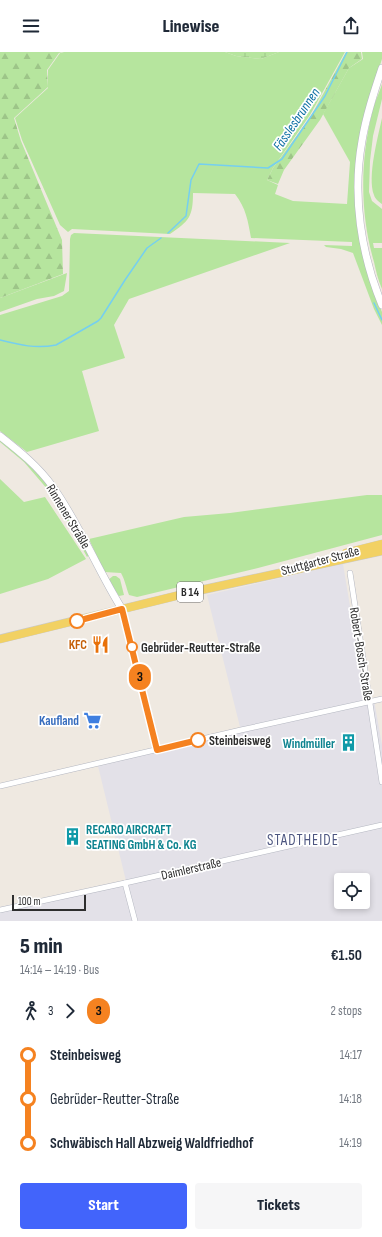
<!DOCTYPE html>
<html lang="en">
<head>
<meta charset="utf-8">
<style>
  body { margin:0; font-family:"Sofia Sans Condensed",sans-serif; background:#f6f6f7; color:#1f2937; height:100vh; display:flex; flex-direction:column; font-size:15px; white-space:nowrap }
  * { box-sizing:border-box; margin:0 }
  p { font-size:13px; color:#747a83 }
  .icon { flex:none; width:22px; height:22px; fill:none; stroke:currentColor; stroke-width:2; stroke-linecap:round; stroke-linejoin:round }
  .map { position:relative; height:869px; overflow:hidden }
  .sheet { display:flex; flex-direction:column; background:#fff; flex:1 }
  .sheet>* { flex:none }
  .badge { padding:0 8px; border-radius:13px; font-size:14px; line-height:26px }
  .buttons { position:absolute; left:334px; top:821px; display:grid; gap:8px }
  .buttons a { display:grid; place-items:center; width:36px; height:36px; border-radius:4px; background:#fff; box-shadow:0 2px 6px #0003; font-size:20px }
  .scale { position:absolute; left:12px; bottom:10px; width:74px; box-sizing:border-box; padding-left:4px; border:2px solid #2e2e2e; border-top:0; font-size:11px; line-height:14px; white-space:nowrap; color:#2e2e2e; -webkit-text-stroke:3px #fff; paint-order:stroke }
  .map>.badge { position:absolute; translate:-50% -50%; box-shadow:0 0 0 2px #fff }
  .legs { display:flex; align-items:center; gap:6px; height:44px; padding:0 20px; font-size:13px }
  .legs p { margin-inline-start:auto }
  .overview { display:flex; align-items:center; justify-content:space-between; height:68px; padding:0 20px }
  h1 { font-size:22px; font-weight:800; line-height:30px }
  .primary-button { display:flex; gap:8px; margin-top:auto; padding:8px 20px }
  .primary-button a { flex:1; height:46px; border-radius:4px; background:#4264fb; color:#fff; font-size:16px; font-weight:800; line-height:46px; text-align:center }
  .primary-button a+a { background:#f6f6f7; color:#1f2937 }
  ul { padding:0 20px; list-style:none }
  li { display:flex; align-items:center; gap:14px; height:44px; font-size:15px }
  li i { display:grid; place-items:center; width:6px; height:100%; margin:0 5px; background:currentColor }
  li i::after { content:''; width:10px; height:10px; margin:-5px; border:3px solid; border-radius:50%; background:#fff }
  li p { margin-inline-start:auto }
  li:first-child i { background:linear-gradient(#0000 50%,currentColor 0) }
  li:last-child i { background:linear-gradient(currentColor 50%,#0000 0) }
  header { display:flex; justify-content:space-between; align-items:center; height:52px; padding:0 20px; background:#fff; font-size:18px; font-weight:800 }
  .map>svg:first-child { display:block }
  .industrial { fill:#e3e1e8; fill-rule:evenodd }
  .grass { fill:#b6e59e }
  .forest { fill:url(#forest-firs) }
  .wetland { fill:url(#wetland-marsh) }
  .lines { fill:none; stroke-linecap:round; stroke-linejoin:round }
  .stream { stroke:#75cff0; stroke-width:1.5 }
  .street-casing { stroke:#b4b7c1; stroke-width:6 }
  .secondary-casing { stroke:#b4b7c1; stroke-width:8 }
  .primary-casing { stroke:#c9c9c9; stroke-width:9 }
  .street { stroke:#fff; stroke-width:5 }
  .secondary { stroke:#fff; stroke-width:7 }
  .primary { stroke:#f2d163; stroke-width:8 }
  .line-1-casing { stroke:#fff; stroke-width:9 }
  .line-1 { stroke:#f58220; stroke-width:6 }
  .stop-1-dot { fill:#fff; stroke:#f58220; stroke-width:2 }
  .labels { text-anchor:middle; stroke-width:3.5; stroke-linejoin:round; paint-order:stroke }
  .shield { fill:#fff; stroke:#6d6d6d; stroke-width:1 }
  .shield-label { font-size:12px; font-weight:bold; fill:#2e2e2e }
  .street-label { font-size:13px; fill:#2e2e2e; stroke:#fff }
  .food-label { font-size:13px; font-weight:bold; fill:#c56008; stroke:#fff; text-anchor:end }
  .stop-label { font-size:13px; font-weight:bold; fill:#2e2e2e; stroke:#fff; text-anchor:start }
  .shop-label { font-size:13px; font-weight:bold; fill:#366cbe; stroke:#fff; text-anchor:end }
  .culture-label { font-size:13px; font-weight:bold; fill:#0d838f; stroke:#fff; text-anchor:end }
  .water-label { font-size:14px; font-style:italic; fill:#0d6fa3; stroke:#fff }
  .quarter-label { font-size:15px; letter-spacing:1px; fill:#4d5680; stroke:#fff }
</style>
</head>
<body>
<header><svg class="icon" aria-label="menu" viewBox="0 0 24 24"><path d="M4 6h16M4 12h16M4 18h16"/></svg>Linewise<svg class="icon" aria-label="share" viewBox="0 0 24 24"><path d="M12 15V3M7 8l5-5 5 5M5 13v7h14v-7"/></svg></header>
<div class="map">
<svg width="382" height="869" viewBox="0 0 382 869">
  <defs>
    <pattern id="forest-firs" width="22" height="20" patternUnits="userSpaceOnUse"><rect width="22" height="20" fill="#b6e59e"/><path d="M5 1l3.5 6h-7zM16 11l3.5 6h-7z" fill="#9dc588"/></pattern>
    <pattern id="wetland-marsh" width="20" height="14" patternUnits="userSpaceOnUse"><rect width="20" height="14" fill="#b6e59e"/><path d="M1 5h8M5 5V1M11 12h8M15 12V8" fill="none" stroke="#9dc588"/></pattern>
  </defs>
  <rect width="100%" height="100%" fill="#efe9e1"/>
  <path class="industrial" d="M343,512L366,650L374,648L382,693V869H0V855L126,829L98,714L241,679L207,543ZM341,828H363V850H341Z"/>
  <g class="grass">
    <path d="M64,0H225L236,4L261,7L279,0H345L310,63L273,116L267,128L278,133L275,142L293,149L347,152L350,110L323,62L349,16L363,7L362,0H382V7L378,19L355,139L372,234L382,260V273L374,257L353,201L341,197L326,195L324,193L352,194V190L251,186C248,169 246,156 235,142L193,141C193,165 189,169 170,182L72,177L68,180L60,173L22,88L15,66L48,36V18L60,1Z"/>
    <path d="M382,32V47L373,84L370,109L369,140L372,149L382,157V191H373L374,196H382V237C378,228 376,219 374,210C360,162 360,110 372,61C374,51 379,42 382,32Z"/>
    <path d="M382,66V152C379,150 375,147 374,143C367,125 378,85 382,66Z"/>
    <polygon points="74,181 290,191 129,247 114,273 125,306 82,319 99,379 27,400 0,379 0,263 62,244 69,239 70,187 71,183"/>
    <polygon points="67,221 64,239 54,244 37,247 0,260 0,246"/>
    <polygon points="0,386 18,400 54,439 89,503 87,505 55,446 24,410 0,390"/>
    <polygon points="0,427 24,450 45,445 86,507 48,527 0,542"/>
    <path d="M367,443H382V483L258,516L137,545L129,543C126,535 125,528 121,521L104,520L89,487L184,465L230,461Z"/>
    <polygon points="113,524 116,524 120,527 124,543 119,544 108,528"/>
  </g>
  <g class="forest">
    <polygon points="0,0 62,0 59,1 47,18 48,35 14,66 21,89 62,188 63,222 0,246"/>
    <polygon points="346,0 361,0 362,7 349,16 320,68 284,118 278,132 267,128 273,116 311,64"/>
  </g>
  <polygon class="wetland" points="225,0 279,0 261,7 236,4"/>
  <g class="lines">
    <g class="stream">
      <polyline points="168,181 186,164 191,128 199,112 268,116 282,107 325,44 347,0"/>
      <polyline points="374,251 382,268"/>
      <path d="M0,288C20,293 36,297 56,293L98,269L101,266L125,228L147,196L161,186"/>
    </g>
    <defs>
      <g id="street">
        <polyline points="350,521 382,730"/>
        <polyline points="122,557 157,698"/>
        <polyline points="0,734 241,678 382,647"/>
        <polyline points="125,831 135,869"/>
        <polyline points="0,858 125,831 382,773"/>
      </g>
      <g id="secondary">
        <path d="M382,16C374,40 366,64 362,89C352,144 361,202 382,253"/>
        <path d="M0,384C19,399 38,414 53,435C80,473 97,517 122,557"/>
      </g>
      <g id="primary">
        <polyline points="346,501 382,492"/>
        <polyline points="0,587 192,540 382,499"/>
      </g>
    </defs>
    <use href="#street" class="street-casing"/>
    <use href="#secondary" class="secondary-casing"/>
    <use href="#primary" class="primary-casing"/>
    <use href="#street" class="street"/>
    <use href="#secondary" class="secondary"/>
    <use href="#primary" class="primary"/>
  </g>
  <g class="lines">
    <defs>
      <polyline id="line-1" points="77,569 122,557 157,698 198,688"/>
    </defs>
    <use href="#line-1" class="line-1-casing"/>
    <use href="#line-1" class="line-1"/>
  </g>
  <defs>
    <symbol id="restaurant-bare" viewBox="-9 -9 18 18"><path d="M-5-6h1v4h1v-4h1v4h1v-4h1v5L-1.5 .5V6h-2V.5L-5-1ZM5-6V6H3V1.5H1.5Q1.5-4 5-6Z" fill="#e8710a" stroke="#fff" stroke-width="2.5" paint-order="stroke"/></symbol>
    <symbol id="supermarket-bare" viewBox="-9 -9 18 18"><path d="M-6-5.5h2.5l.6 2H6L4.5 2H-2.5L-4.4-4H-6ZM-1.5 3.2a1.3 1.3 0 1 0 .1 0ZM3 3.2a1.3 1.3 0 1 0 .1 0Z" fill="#3f7fe0" stroke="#fff" stroke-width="2.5" paint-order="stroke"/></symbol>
    <symbol id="building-bare" viewBox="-9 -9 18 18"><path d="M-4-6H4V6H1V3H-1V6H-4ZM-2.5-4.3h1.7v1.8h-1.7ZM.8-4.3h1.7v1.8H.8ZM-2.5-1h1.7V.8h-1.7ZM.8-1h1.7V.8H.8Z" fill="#0f9aa8" stroke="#fff" stroke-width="2.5" paint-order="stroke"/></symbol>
  </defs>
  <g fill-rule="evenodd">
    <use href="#restaurant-bare" x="88" y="580" width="25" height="25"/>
    <use href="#supermarket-bare" x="80" y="656" width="25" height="25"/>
    <use href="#building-bare" x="336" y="678" width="25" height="25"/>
    <use href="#building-bare" x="60" y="772" width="25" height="25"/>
  </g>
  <g class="stop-1-dot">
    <circle cx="77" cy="569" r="7"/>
    <circle cx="132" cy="595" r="5"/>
    <circle cx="198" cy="688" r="7"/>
  </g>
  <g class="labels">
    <rect class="shield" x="177" y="530" width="26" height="20" rx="3"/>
    <g class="shield-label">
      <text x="190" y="544">B 14</text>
    </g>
    <g class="street-label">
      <text transform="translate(69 464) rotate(59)" y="5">Rinnener Sträßle</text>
      <text transform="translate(320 508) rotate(-15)" y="5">Stuttgarter Straße</text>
      <text transform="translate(362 602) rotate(81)" y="5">Robert-Bosch-Straße</text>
      <text transform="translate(191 816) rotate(-13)" y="5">Daimlerstraße</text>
    </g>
    <g class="food-label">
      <text x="87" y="597">KFC</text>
    </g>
    <g class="stop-label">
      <text x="141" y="600">Gebrüder-Reutter-Straße</text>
      <text x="209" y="693">Steinbeisweg</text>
    </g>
    <g class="shop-label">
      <text x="79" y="673">Kaufland</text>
    </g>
    <g class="culture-label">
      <text x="335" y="696">Windmüller</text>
      <text x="86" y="782" text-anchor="start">RECARO AIRCRAFT<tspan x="86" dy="15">SEATING GmbH &amp; Co. KG</tspan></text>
    </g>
    <g class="water-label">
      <text transform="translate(296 67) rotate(-56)" y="5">Fässlesbrunnen</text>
    </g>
    <g class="quarter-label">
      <text x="303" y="793">STADTHEIDE</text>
    </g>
  </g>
</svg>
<div class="buttons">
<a><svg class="icon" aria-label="locate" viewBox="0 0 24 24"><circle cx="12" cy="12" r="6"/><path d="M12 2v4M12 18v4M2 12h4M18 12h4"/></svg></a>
</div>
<div class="scale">100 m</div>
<b class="badge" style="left:140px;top:625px;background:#f58220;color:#111">3</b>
</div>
<section class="sheet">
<div class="overview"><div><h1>5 min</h1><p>14:14 – 14:19 · Bus</p></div><b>€1.50</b></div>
<div class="legs"><svg class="icon" aria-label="walk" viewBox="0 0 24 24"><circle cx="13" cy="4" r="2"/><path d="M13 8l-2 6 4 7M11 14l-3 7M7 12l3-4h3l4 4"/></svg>3<svg class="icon" aria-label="forward" viewBox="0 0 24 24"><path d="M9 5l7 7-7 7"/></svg><b class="badge" style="background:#f58220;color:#111">3</b><p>2 stops</p></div>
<ul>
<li><i style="color:#f58220"></i><b>Steinbeisweg</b><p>14:17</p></li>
<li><i style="color:#f58220"></i><span>Gebrüder-Reutter-Straße</span><p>14:18</p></li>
<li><i style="color:#f58220"></i><b>Schwäbisch Hall Abzweig Waldfriedhof</b><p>14:19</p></li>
</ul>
<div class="primary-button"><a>Start</a><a>Tickets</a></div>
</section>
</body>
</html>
